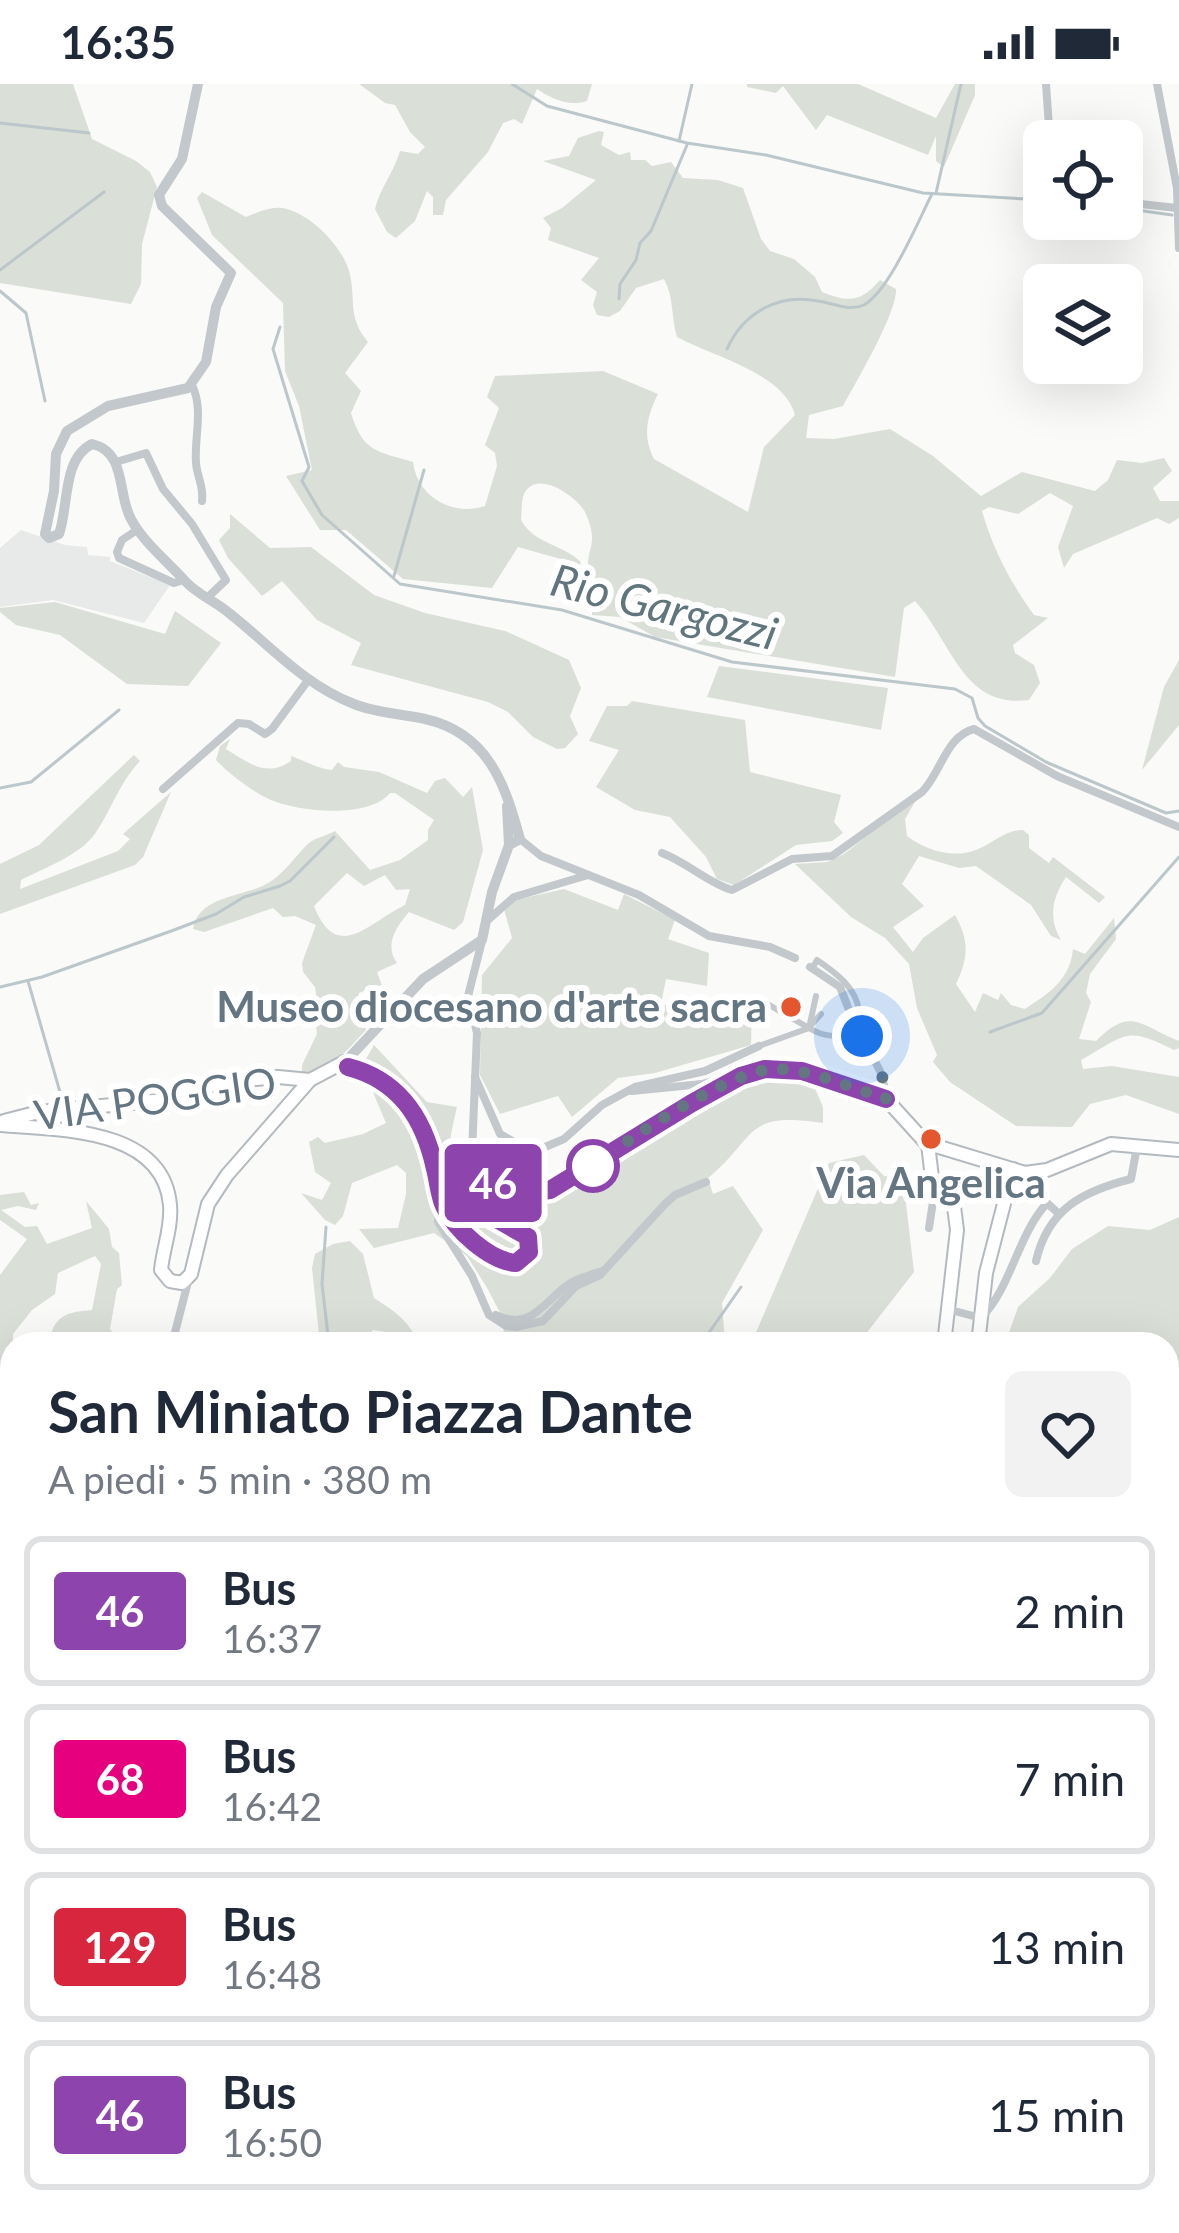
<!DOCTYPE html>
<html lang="it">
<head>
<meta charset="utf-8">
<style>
  body { margin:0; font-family:Lato,sans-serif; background:#f2f2f3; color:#1f2937; height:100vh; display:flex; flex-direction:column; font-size:45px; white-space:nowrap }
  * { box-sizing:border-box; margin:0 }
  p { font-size:39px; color:#747a83 }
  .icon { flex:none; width:66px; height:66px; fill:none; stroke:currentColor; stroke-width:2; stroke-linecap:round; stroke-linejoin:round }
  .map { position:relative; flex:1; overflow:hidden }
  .panel { position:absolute; left:0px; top:1248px; width:1179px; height:903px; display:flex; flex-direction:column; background:#fff; border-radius:36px 36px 0 0; box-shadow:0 12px 48px #0002 }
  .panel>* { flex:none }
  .badge { padding:0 24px; border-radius:9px; font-size:42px; line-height:78px }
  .buttons { position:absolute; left:1023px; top:36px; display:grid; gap:24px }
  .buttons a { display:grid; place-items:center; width:120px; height:120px; border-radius:18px; background:#fff; box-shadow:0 12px 48px #0002; font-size:60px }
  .you { position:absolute; width:60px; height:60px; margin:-30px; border:9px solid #fff; border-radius:50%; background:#1a73e8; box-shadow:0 0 0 18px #1a73e833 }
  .map>.badge { position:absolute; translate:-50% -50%; box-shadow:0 0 0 6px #fff }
  .round { display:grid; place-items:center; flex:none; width:126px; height:126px; border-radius:18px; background:#f2f2f3 }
  .summary { display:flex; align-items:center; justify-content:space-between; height:204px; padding:0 48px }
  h1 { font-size:57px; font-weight:700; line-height:90px }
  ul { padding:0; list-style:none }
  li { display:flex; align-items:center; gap:36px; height:150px; margin:0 24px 18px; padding:0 24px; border:6px solid #e0e1e3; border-radius:18px }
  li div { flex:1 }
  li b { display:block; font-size:45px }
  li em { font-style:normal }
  li .badge { min-width:132px; font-weight:700; text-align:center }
  .status { display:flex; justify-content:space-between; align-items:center; height:84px; padding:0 60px; background:#fff; direction:ltr }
  .status svg { height:33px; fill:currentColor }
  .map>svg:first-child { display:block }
  .built { fill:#e8e9e9 }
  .green { fill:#dadfd7; fill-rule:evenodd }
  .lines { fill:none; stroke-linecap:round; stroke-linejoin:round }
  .stream { stroke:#bbc7cb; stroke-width:3 }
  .secondary-casing { stroke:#b3babf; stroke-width:16 }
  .pedestrian { stroke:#c3c8cc; stroke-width:6 }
  .minor { stroke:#c3c8cc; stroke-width:8 }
  .tertiary { stroke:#c3c8cc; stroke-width:10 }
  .secondary { stroke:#fff; stroke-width:12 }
  .line-casing { stroke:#fff; stroke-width:27 }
  .line { stroke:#8e44ad; stroke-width:18 }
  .walk { stroke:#657683; stroke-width:12; stroke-dasharray:0 21.6 }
  .poi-dot { fill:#e4572e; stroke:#fff; stroke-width:4.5 }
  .stop-dot { fill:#fff; stroke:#8e44ad; stroke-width:6 }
  .labels { text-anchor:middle; stroke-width:12; stroke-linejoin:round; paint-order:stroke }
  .poi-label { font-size:42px; font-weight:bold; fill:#657683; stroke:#fff; text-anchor:end }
  .street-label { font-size:42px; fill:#657683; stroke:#fff }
  .water-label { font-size:45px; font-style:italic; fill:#60757c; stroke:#fff }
</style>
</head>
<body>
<div class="status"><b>16:35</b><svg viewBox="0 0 49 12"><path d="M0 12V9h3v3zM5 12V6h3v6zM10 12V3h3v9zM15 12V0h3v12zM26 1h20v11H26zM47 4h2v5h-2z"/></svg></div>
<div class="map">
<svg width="1179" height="2149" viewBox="0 0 1179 2149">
  <rect width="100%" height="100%" fill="#fafaf8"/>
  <polygon class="built" points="21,446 65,461 87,463 88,471 110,473 110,477 170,501 144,539 53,516 0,523 0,464"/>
  <g class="green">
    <polygon points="0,0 73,0 92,55 136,77 150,88 157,103 142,160 141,200 131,220 0,199"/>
    <path d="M359,0H592L587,17C569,23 552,15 537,5L522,40L514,35L503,39L488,68L446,116L443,131H433V113L427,107L415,137L396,154L387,148L375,125C380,104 394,88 400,67L418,70L425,63L410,48L395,21L385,19Z"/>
    <polygon points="747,0 858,0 936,34 955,0 975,0 975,11 944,83 936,77 936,52 928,71 827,31 816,46 783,2 776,9 747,3"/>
    <path d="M599,47L604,48L601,61L619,71L630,68L631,76H645L652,82L671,78L683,94L718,96L743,104L761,155L770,167L794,175L815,193L822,208C849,219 861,218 880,196L896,205C897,229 856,298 843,322L809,331L806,354L834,355L890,345L933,372L981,412L1022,388L1095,407L1108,396L1117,376L1142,379L1164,374L1172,387L1153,404L1160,417H1179V434L1169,440L1157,434L1073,470L1064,484L1058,463L1073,422L1050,409L1018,430L989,423L982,427C993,465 1010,498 1034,531L1048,534L1013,561L1015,569L1034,581L1040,599L1029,616C963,625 952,558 915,517L904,524L895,593L655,553L620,533L592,531C593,514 589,501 588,484C587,462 599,461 586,430C579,414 539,385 525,408C521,415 522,427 521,436C535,461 561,459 581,478L577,486L564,476L518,463L492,504L403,495L346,446H320L286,392L312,386L299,322L285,287L283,219L212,151L197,114L202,108L246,133C256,129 271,122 282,124C309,128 342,162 349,187C357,216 346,231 368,258L345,289L361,307L351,329C363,368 376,367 413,378C417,412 452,433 485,422L497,382L495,369L485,361L499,324L487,313L495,292L603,287L658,310C647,332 642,352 654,375L748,428L764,363L795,331C784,289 714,273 677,253C671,233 674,213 664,195L636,204L620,227L609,233L597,231L593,221L597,208L581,196L599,174L548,156L551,144L543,134L562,124L596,96L543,77L569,72L578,54Z"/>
    <polygon points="230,430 270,464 311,463 374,511 425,529 505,547 569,576 581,604 570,632 578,650 565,664 557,665 533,653 508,628 488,618 351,581 361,559 317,536 282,497 262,512 228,474 219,456 230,444"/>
    <polygon points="55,518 165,550 175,527 221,559 188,602 127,600 60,551 16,541 0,528 0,524"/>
    <polygon points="1179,576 1179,641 1142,686 1164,603"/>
    <polygon points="719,582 888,604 881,646 707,613"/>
    <polygon points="632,617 745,636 750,688 841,711 834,738 843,749 832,757 796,761 734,801 717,795 706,773 670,733 635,726 596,703 619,666 589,657 607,622 627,622"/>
    <path d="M230,655L226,665C249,679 266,694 291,677V672C306,677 315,684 332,686L338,678L344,683L379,688L427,709L435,697L445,694L463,713L472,703L483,766L463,838L454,846L409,828C396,843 384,861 397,879L377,888L382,902L370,910L368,905L359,909L357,921L366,946C347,966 331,987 302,991V981L317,950L314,927L317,917L315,903L303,888L302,879L316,841L295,832L283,833L273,824L204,848L193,845C197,815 236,813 260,803C282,794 293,774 309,759C315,754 328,751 335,747L370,786L400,776L428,756V746L434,736L395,709H390C369,735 300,728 271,716C253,708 229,690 216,676L220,662ZM347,789L364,802L385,791L396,806L410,805L405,821C368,839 337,880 314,822Z"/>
    <path d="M134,671L140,677C117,702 112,726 94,751C78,772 44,784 21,796L20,805L118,767L130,755L123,750L171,708L143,773L135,781L0,830V780L39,761Z"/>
    <path d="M919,711L905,735L907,752C925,766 953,775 976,766C993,760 1004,746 1023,746L1029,751V764L1049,779L1053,773L1105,813L1099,819L1066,793C1052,814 1048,834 1061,856L1051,852L1031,821L976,782L959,784L919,772L902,800L924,822L893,843L913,868L923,854L955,831C969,856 969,873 956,900L975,928L983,909L998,916L1001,909L1011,921L1025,925C1051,908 1070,895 1073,865L1085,870L1114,834L1116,855L1090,890L1086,909L1091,918L1079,955L1096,957C1131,922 1139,941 1179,957V964L1174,966C1125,941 1126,951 1081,976L1083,985L1112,982L1179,993V1030L1126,1011L1090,1020L1072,1043L1016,1042L950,998L933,978L937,971L917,924L909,880L885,854L851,833L795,780L827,778L844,770Z"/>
    <polygon points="564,805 618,826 624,810 675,836 668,855 709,869 707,902 666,895 661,920 718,930 752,922 751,961 655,989 618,994 572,1033 558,1012 500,1030 480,991 482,891 512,854 504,825 515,816"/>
    <path d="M374,961L427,1018L457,1023C449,1058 439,1094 474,1114L475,1103L485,1099L547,1111L561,1107C635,1066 724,978 813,1000L823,1023V1039C742,1027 758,1053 708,1094L713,1110L733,1102L763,1146L722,1219L725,1260H503L504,1236L486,1202L467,1172L434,1149L374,1164L359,1145L398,1144L406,1110V1089L397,1081L352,1099L343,1132L335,1141L325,1136L301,1109L322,1116L331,1099L315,1088L309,1058L318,1053L325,1059L363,1050L386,1039L362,982Z"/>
    <polygon points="864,1071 884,1092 903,1094 914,1188 858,1260 751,1260 829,1079"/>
    <path d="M24,1108L31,1121L39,1119L36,1126L18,1122L1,1126L25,1143L37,1142L47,1160L92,1144L86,1117L109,1145L112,1163L119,1169L122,1201L117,1205L110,1245L122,1260H73L69,1249L59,1250L54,1260H49C53,1231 67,1228 92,1226L101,1180L95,1172L58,1189L55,1210L32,1226L13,1250L12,1306L0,1304V1191L27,1155L0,1136V1111Z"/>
    <polygon points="1179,1133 1179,1302 1167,1281 1167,1260 1005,1260 1018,1223 1050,1194 1072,1165 1108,1142 1150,1146"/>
    <path d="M350,1157L363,1170L374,1214C395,1228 408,1235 419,1260H399L386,1248L373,1246L359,1260H320L312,1184L315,1170L333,1160Z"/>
    <polygon points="1179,1317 1179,1515 1167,1509 1167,1319"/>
    <polygon points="0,1402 12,1404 12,1591 0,1596"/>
  </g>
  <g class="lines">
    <g class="stream">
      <polyline points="512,0 547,22 687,59 766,71 923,109 1044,116"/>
      <polyline points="0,39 89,49"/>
      <polyline points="679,57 692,0"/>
      <polyline points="936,109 961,0"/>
      <polyline points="1122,124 1172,131"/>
      <polyline points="0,186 104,108"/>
      <polyline points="0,207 26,229 45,317"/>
      <polyline points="619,215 620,200 636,176 640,159 651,147 687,61"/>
      <polyline points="280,243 273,265 309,383 302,397 322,431 400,500 562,526 732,578 955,605 972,614 978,634 985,642 1046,678 1166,729 1179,727"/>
      <path d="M727,265C743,229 778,209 818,217C833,219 849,228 864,221C890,206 918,137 932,110"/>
      <polyline points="394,492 424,386"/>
      <polyline points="0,704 31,698 119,626"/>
      <polyline points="28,897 62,1015"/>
      <polyline points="0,903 42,893 174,846 216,830 244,813 280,802 290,797 334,753"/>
      <polyline points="990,948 1042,929 1179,773"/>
      <polyline points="326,1143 322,1200 329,1260"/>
      <polyline points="701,1260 741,1203"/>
      <polyline points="1167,1925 1179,1904"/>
      <polyline points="382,2139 383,2149"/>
      <polyline points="388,2141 403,2149"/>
      <polyline points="806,2149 824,2139"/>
    </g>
    <defs>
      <g id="secondary">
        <path d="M341,983C392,988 422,1031 435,1082C438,1097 439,1115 447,1127C460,1147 482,1165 502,1178L524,1175L531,1162L528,1152L473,1121L463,1106L467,1095L479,1093L522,1110L550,1106L692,1019L741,992L765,985L802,987L886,1015L926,1059L1025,1089L1047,1086L1111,1060L1179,1066"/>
        <polyline points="4,1037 39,1028 164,1016 222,998 278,993 310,996"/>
        <path d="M0,1041C58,1046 163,1043 170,1121C172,1144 163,1164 161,1186L170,1197L182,1199L191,1190L208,1120L227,1091L310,996L344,978"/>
        <polyline points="928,1060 934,1111 953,1115 957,1146 944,1260"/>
        <polyline points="978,1260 986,1189 1013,1085"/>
        <polyline points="609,2149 625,2145 650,2149"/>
        <polyline points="690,2149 701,2139"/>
      </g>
    </defs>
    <use href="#secondary" class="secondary-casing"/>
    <g class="pedestrian">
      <path d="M812,885L817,876C836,889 857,904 859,928"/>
      <polyline points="764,918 809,944"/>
      <polyline points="811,941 821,930"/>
      <polyline points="809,944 816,912"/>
      <path d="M759,962L809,944C824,953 837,955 853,945"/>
    </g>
    <g class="minor">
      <polyline points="1046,0 1050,57"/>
      <polyline points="1157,0 1177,104 1179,164"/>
      <polyline points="1122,118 1177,124"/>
      <path d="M192,301C204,326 194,352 196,379C197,393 204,402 202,417"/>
      <polyline points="116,378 146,369 163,405 192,440 226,496 207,514"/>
      <polyline points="137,446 122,456 117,468 119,474 174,499 184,496"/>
      <polyline points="163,705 238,639 249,640 265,650 272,645 309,595"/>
      <polyline points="520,755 541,772 639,811 709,852 770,863 795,874"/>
      <path d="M662,769C688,779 708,799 732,806L792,775L832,772L922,708C941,689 946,652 974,645L1057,692L1179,743"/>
      <polyline points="489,835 514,813 588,791"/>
      <polyline points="810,883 840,903 855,941"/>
      <polyline points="862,952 882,991 886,1013"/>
      <polyline points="475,993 500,1050 516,1059 545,1063 564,1055 602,1021 635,1003 705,987 759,962"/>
      <polyline points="632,1007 702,1000 730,992 734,995"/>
      <polyline points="471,1093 477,949 468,912 482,857"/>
      <polyline points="441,1116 438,1138 472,1192 489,1231 506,1242 516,1243 543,1237 576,1202 600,1191 665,1120 675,1111 706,1098"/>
      <polyline points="929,1144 934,1111"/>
      <path d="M1036,1177C1048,1125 1083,1107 1131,1095L1137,1063"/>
      <path d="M947,1225L981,1234C1012,1202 1017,1152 1047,1119L1058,1129"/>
      <path d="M496,1231C529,1247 542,1221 565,1203C575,1194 589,1192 602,1187"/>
      <polyline points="172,1260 188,1198"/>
      <polyline points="0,1768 12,1741"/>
      <polyline points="0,1807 12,1816"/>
      <polyline points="0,2041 12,2047"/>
      <polyline points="0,2081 12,2087"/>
      <polyline points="61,2139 70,2149"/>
      <polyline points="207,2139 228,2149"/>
      <polyline points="300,2149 327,2142"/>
    </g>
    <g class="tertiary">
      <path d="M198,0L182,75L159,111L162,122L231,189L216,223L206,278L188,304L108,322L67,347L56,370L54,407L45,450L49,454L59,450C69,422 62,375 92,360C127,368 117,410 131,435C143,458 168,478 185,497C198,511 215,517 229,529C270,561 304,601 354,620C376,629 402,630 425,635C488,649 505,700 520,755L509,761"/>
      <polyline points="507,722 509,761"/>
      <polyline points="345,978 423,895 482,856 492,808 509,761"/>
    </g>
    <use href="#secondary" class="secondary"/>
  </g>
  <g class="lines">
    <defs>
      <path id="line" d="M348,983C399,996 424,1034 435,1085C438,1096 439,1111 444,1122C455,1146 490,1177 516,1179L529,1168L528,1153L472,1121L463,1106L471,1093L521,1110L550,1106L692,1019L741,992L765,985L802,987L886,1015"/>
    </defs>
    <use href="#line" class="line-casing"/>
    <use href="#line" class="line"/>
    <path class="walk" d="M593,1082C628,1055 734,984 776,985C813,986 850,1003 886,1015L882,991L862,952"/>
  </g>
  <g class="poi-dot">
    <circle cx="791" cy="923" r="12"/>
    <circle cx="931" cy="1055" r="12"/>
  </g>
  <circle class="stop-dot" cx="593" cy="1082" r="24"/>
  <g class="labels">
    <g class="poi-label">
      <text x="767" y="938">Museo diocesano d'arte sacra</text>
      <text x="931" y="1114" text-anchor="middle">Via Angelica</text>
    </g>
    <g class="street-label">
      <text transform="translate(155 1015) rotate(-8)" y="15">VIA POGGIO</text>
    </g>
    <g class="water-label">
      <text transform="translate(664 523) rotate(14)" y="16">Rio Gargozzi</text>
    </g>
  </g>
</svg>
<div class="buttons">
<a><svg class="icon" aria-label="locate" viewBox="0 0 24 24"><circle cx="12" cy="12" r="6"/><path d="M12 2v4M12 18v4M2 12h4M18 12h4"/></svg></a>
<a><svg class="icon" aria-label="layers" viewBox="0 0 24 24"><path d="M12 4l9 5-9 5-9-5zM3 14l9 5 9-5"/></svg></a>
</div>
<div class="you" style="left:862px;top:952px"></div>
<b class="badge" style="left:493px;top:1099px;background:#8e44ad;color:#fff">46</b>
<section class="panel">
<div class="summary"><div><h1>San Miniato Piazza Dante</h1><p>A piedi · 5 min · 380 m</p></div><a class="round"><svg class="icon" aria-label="heart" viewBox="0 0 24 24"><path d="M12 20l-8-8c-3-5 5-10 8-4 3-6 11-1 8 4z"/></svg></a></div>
<ul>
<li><span class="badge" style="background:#8e44ad;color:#fff">46</span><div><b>Bus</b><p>16:37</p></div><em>2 min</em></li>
<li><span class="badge" style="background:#e6007e;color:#fff">68</span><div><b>Bus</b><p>16:42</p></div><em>7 min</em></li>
<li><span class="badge" style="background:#d7263d;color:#fff">129</span><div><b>Bus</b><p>16:48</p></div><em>13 min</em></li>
<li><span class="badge" style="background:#8e44ad;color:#fff">46</span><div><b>Bus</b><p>16:50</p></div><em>15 min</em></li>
</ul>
</section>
</div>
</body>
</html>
